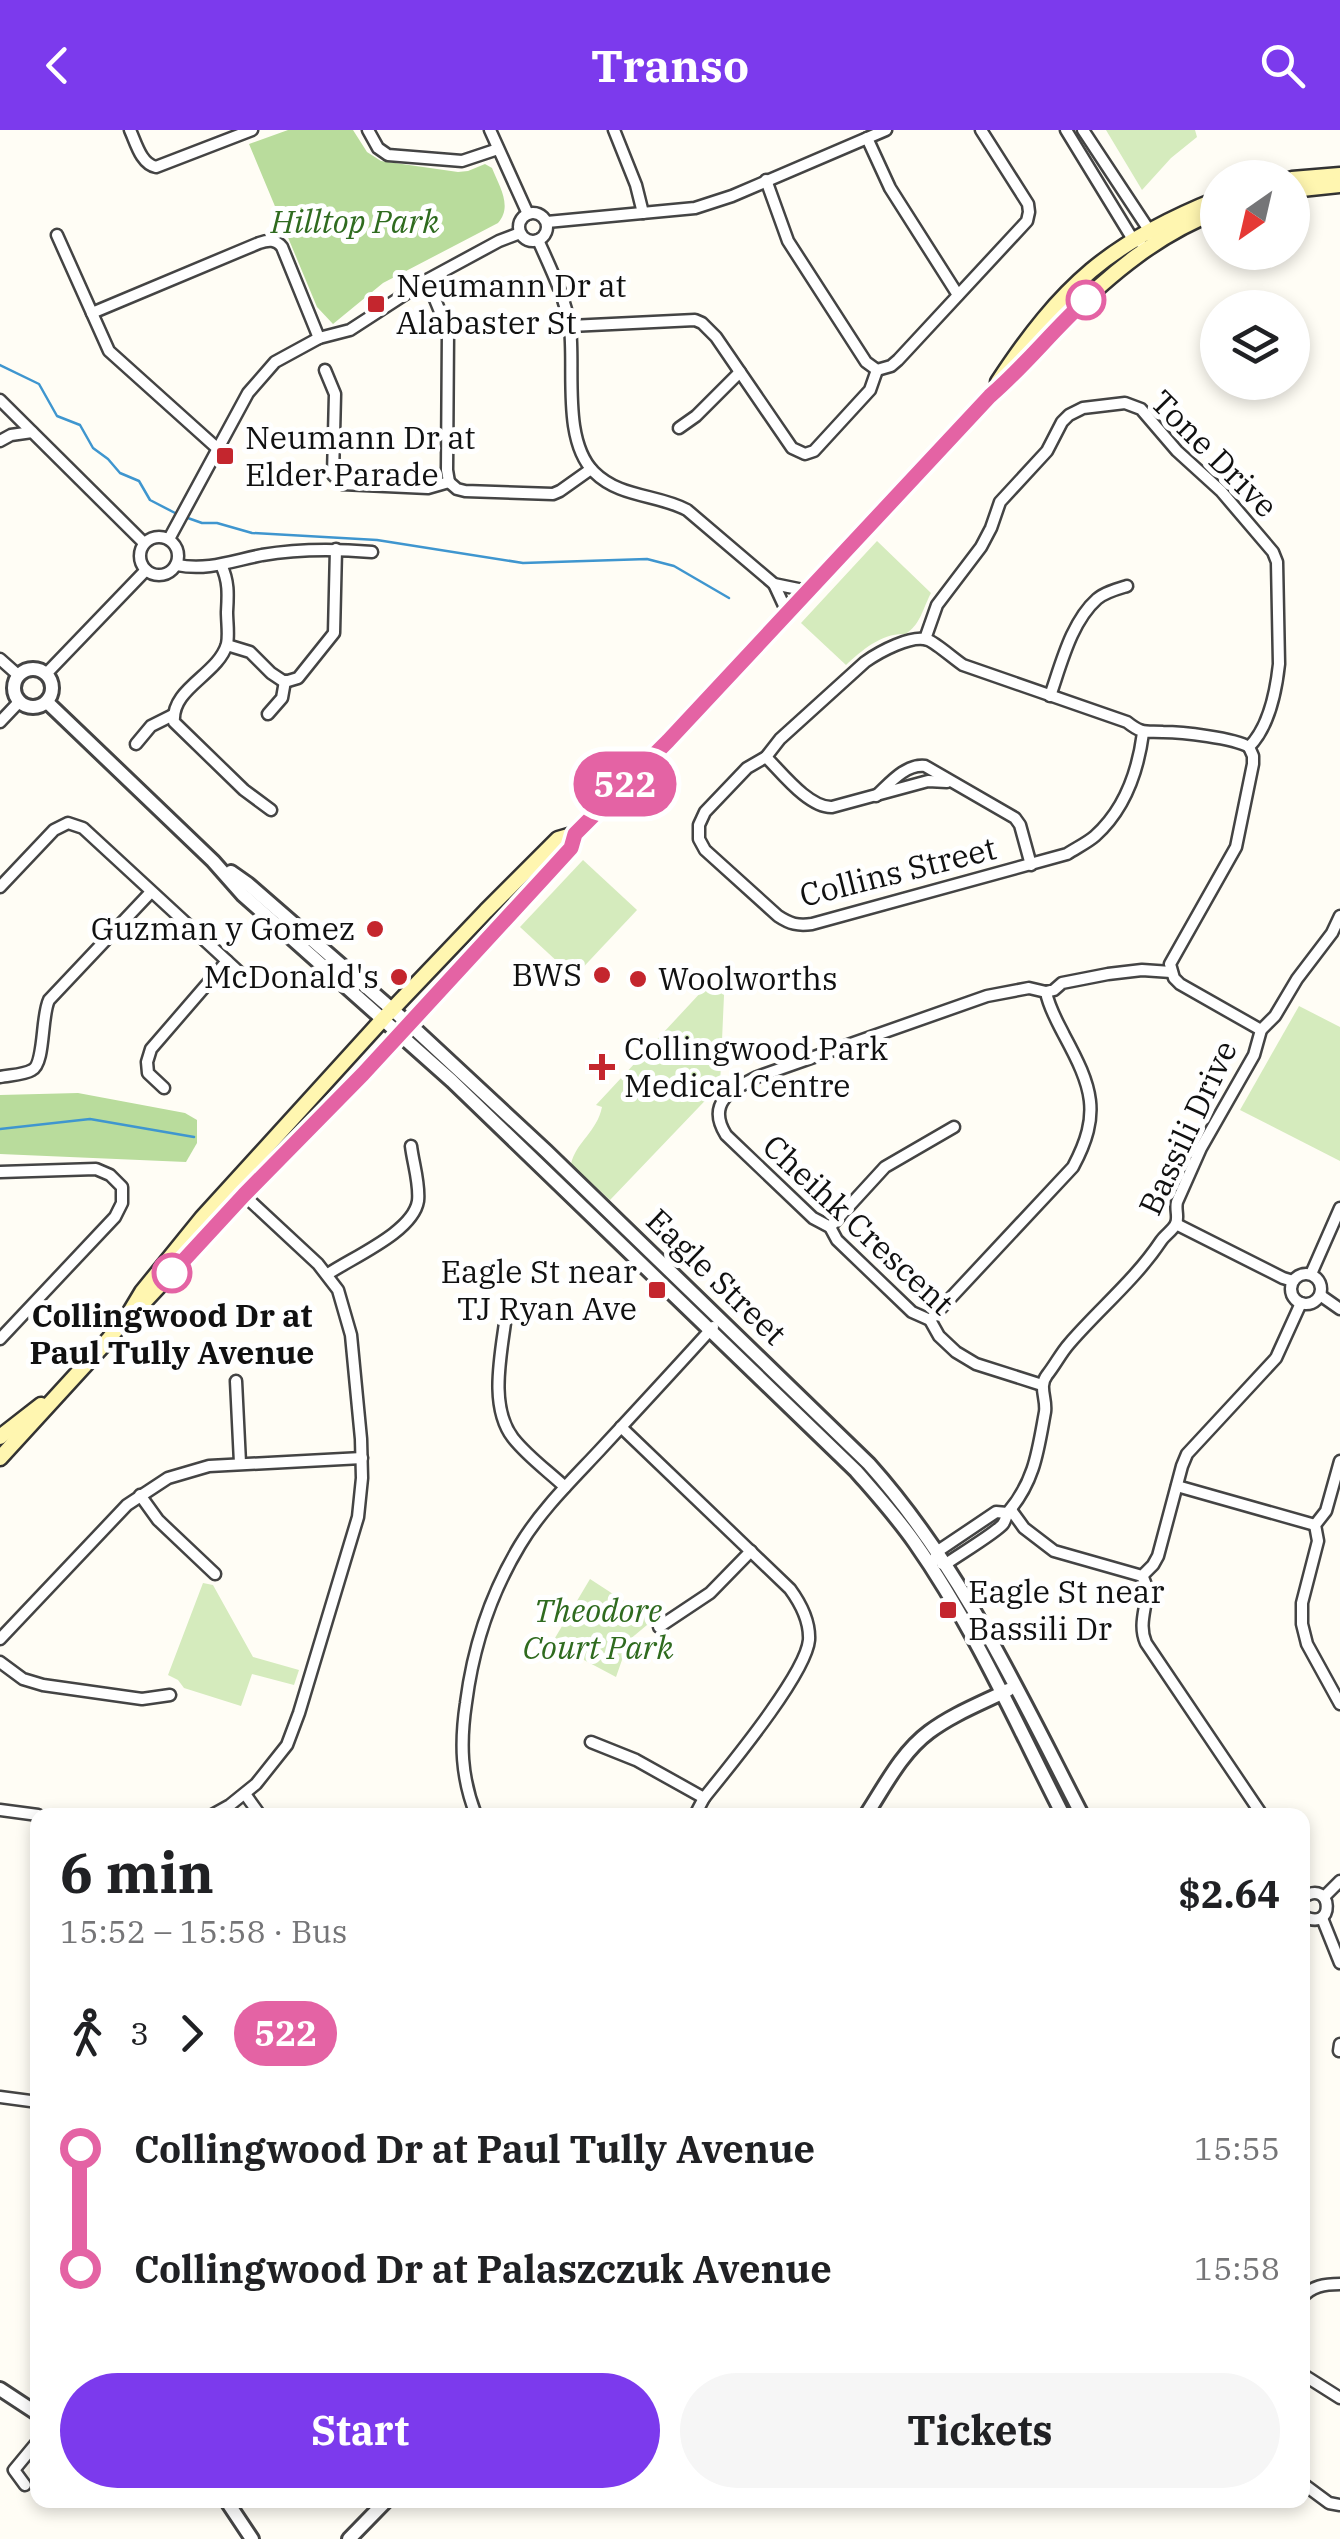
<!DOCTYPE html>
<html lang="en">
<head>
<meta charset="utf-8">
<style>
  body { margin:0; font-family:"IBM Plex Serif",serif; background:#f6f6f6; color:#202124; height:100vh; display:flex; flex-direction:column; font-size:38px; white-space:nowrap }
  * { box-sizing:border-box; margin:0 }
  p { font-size:32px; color:#757577 }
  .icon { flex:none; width:55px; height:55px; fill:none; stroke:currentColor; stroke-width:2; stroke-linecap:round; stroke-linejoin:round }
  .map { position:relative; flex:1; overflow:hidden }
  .panel { position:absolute; left:30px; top:1678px; width:1280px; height:700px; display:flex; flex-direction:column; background:#fff; border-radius:20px; box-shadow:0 5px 15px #0003 }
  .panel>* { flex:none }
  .badge { padding:0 20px; border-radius:32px; font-size:35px; line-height:65px }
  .needle { width:65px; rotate:214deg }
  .fabs { position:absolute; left:1200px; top:30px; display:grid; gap:20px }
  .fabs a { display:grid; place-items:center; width:110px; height:110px; border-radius:50%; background:#fff; box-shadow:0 5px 15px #0003; font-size:50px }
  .map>.badge { position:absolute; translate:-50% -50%; box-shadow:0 0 0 5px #fff }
  .legs { display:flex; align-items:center; gap:15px; height:110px; padding:0 30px; font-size:32px }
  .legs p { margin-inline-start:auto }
  .summary { display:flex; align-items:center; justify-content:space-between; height:170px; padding:0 30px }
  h1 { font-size:55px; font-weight:800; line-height:75px }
  .button { display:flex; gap:20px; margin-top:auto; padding:20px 30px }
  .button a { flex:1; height:115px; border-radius:60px; background:#7c3aed; color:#fff; font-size:40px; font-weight:800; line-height:115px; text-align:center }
  .button a+a { background:#f6f6f6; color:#202124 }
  ul { padding:0 30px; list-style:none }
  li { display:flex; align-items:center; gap:35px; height:120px; font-size:38px }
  li i { display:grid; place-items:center; width:15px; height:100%; margin:0 12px; background:currentColor }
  li i::after { content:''; width:25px; height:25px; margin:-12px; border:8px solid; border-radius:50%; background:#fff }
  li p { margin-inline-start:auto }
  li:first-child i { background:linear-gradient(#0000 50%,currentColor 0) }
  li:last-child i { background:linear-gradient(currentColor 50%,#0000 0) }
  header { display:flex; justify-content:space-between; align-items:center; height:130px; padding:0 30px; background:#7c3aed; color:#fff; font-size:45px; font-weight:800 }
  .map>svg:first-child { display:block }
  .green { fill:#d5ebbd }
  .forest { fill:#b9dc9c }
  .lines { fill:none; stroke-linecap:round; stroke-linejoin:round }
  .stream { stroke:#3f96cf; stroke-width:2.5 }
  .minor-casing { stroke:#444; stroke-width:15 }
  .tertiary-casing { stroke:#444; stroke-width:18 }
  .secondary-casing { stroke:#333; stroke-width:19 }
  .minor { stroke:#fff; stroke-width:10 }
  .tertiary { stroke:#fff; stroke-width:12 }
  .secondary { stroke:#fff6b0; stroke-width:14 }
  .line-1-casing { stroke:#fff; stroke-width:22 }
  .line-1 { stroke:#e463a4; stroke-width:15 }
  .stop-1-dot { fill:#fff; stroke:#e463a4; stroke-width:5 }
  .poi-dot { fill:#c4262e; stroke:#fff; stroke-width:4 }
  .labels { text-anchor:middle; stroke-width:10; stroke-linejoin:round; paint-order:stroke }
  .park-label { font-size:32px; font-style:italic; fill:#2f6b1f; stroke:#fff }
  .poi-label { font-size:32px; fill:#111; stroke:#fff; text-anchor:start }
  .street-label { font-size:32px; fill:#111; stroke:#fff }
  .stop-label { font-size:32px; font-weight:bold; fill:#111; stroke:#fff }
</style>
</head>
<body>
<header><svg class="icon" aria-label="back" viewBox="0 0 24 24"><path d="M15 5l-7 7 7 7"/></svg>Transo<svg class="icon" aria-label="search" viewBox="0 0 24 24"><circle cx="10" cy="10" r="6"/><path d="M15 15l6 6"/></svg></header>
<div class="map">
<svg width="1340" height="2409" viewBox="0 0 1340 2409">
  <rect width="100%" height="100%" fill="#fffdf5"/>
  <g class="green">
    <polygon points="1106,0 1195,0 1197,7 1171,28 1142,60"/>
    <path d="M877,411L931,463C923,478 920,496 905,504C882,503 862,520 846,535L801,493Z"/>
    <polygon points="583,730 637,780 574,847 520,797"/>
    <path d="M725,843L720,955L610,1070L571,1034C576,1012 597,1002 602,977L596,975L717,845Z"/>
    <polygon points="1299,876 1340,897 1340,1031 1240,980"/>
    <polygon points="590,1449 653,1490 629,1510 616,1547 552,1513"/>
    <polygon points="203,1453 213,1455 253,1527 299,1540 294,1555 252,1544 241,1576 184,1558 178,1550 168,1545"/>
  </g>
  <g class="forest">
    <path d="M288,0H353L367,22L381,31L458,42L468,41L485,34L492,38C499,56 513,76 498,93L383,153L333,194L317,177L249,14Z"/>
    <polygon points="78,963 185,983 197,990 197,1013 186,1032 0,1024 0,965"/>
  </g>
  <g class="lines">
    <g class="stream">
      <polyline points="0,235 39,254 57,286 80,295 93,318 108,329 120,343 139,351 150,370 177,384"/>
      <polyline points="185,387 202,393 217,393 252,403 377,410 523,433 647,429 674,436 729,468"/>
      <polyline points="0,999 90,989 194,1007"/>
    </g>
    <defs>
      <g id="minor">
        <path d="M130,0C136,13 141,34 156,37L252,0"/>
        <polyline points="368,0 378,18 388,25 462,31 498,19"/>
        <polyline points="490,0 528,84"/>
        <polyline points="614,0 636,55 643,83"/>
        <polyline points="1066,0 1132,108 1140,112"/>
        <polyline points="1083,0 1149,100 1149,105"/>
        <polyline points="867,8 890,58 958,165"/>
        <polyline points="766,50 788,111 866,232 877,240 891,236 898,230 1027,91 1029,82 1028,74 981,0"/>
        <circle cx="533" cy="97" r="14"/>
        <polyline points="547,92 695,78 732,66 886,0"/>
        <polyline points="57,105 109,221 218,319"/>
        <path d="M538,110C550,137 566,169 570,198C575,239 562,310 594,342C620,368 657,364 687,380L774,454L808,461"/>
        <polyline points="427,150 448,201 447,340 449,352"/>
        <path d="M92,183L259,113C268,110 276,109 282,117L319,208"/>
        <polyline points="570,196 695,190 702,193 716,207 792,318 805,324 814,321 870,260 877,240"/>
        <polyline points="325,240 335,264 333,345 342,354 428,358 449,352"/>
        <polyline points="0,270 144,413"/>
        <polyline points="679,298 696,286 740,242"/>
        <polyline points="0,311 11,305 32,302"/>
        <polyline points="449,352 457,359 465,361 553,364 560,361 591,339"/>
        <circle cx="159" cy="426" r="19"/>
        <polyline points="169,409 248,263 275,232 319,208 350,200 427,150 499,111 520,103"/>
        <path d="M177,435C207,441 232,431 262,425C297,419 336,419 372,422"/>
        <path d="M221,435C229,451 228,465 227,482C227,492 229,505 227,514C218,545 171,558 174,592L244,660L271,680"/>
        <polyline points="774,454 787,482"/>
        <path d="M925,509L937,475L981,417L991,398L1000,372L1047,321L1062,292L1069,285L1083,278L1125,273L1141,279L1177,321L1221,361L1273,422L1277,432L1279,534C1276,562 1269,597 1249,617L1253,626V634L1236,717L1170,834L1174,848L1180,854L1261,900"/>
        <polyline points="227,515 250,522 271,543 283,551 288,551 298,548 334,503 336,419"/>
        <polyline points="0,529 18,545"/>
        <polyline points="46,544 146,440"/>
        <path d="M1050,566C1061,535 1071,492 1097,469C1105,462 1117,459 1127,456"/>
        <polyline points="268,584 282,568 285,551"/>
        <polyline points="0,592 19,572"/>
        <path d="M1143,603C1138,641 1124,680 1095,706C1087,713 1076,718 1067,724L812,794C798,796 790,794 778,786L705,720L699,709V695L705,682L747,638L766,627L780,609L865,532C879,522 912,504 928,510C936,513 954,529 963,535L1127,592C1142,604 1145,601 1163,602C1182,602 1234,608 1249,617"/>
        <polyline points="136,614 151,596 173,585"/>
        <path d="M766,627C782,643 809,678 832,677L928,651L947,652"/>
        <path d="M876,666C890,653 905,634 925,636L1015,688L1020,695L1031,735"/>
        <polyline points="0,757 54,700 68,693 83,698 252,854"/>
        <path d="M0,947C9,945 24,945 32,940C45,934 41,886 49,870L151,762"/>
        <polyline points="164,958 148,943 147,932 151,919 227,831"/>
        <polyline points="0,1042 96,1039 110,1045 122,1057 122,1073 115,1087 0,1209"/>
        <polyline points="1176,1094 1283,1148 1293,1151"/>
        <polyline points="830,1097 885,1037 954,997"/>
        <circle cx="1306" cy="1159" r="15"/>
        <path d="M328,1144C353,1127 413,1102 418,1071C420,1054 413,1033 411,1016"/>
        <polyline points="1311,1144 1340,1078"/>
        <polyline points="1320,1165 1340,1179"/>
        <path d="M507,1177C503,1217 487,1274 513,1308C528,1327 548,1341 565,1357"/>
        <path d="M930,1190L1073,1037C1102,983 1092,957 1064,905C1057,891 1049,878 1046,862"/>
        <polyline points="236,1251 240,1333"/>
        <path d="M1042,1255L976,1234L956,1222L939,1206L930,1190L912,1182L837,1110L830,1097L813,1088L726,1005C706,973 731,960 757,947L987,866L1029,858L1046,862L1054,860L1062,853L1108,844L1142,840L1171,842"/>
        <path d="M621,1297L790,1459C801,1474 810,1491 809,1510C806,1544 728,1638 704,1668L695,1685"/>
        <polyline points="1340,1331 1326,1381 1315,1395 1318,1411 1302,1473 1302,1494 1307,1514 1340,1574"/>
        <polyline points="1177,1356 1315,1395"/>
        <polyline points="140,1365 158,1390 215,1444"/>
        <polyline points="1011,1380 1024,1398 1054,1421 1142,1446 1153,1435 1158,1426 1182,1336 1187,1324 1276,1228 1301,1173"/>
        <path d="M942,1434H946C957,1426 997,1402 1003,1394C1006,1390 1006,1385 1009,1381C1035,1350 1038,1320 1045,1282C1047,1268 1038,1257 1047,1245C1055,1235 1061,1223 1069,1214C1099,1179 1135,1150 1161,1111C1165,1105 1172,1101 1176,1094C1179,1086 1175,1080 1177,1072L1201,1018L1254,925L1261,900L1275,886L1297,849L1332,803L1340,786"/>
        <polyline points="931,1436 938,1421 996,1382 1007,1383"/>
        <path d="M1142,1446C1155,1466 1135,1488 1146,1513L1262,1685"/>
        <polyline points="659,1497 710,1463 751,1421"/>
        <polyline points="0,1509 127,1375 168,1348 209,1336 362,1328"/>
        <polyline points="0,1532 23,1549 43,1555 142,1569 170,1565"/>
        <polyline points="591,1612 636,1630 704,1668"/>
        <polyline points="245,1664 260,1685"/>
        <polyline points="0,1680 38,1685"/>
        <polyline points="212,1685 230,1675 256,1654 287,1615 299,1583 358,1387 362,1348 361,1309 351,1205 338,1160 318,1134 233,1055"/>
        <path d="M476,1685C461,1647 460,1613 466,1573C473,1518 491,1463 520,1415C541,1380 571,1351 599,1321C637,1280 675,1239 713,1197"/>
        <polyline points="1324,1767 1340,1751"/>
        <path d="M1302,1768C1334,1746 1336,1806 1302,1785"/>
        <polyline points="1322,1788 1340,1833"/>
        <polyline points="1339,1921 1340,1914"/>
        <polyline points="0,1967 38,1972"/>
        <path d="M1302,2168C1311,2156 1325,2154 1340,2154"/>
        <polyline points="1302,2244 1340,2268"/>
        <polyline points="1302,2353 1329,2373 1340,2375"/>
        <polyline points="25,2355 14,2340 38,2311"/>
      </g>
      <g id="tertiary">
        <circle cx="33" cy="558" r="19"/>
        <path d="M47,572L213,731L243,765L452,951L856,1341C876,1364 897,1387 915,1413C974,1497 1016,1593 1063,1685"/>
        <path d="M231,742L248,754L418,902L546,1021L869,1334C961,1437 1019,1563 1082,1685"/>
        <path d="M866,1685C885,1656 901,1623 929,1602C953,1584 982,1573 1008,1560"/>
        <polyline points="0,2259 38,2284"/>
        <polyline points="226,2370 252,2409"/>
        <polyline points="349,2409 387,2370"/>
      </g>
      <g id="secondary">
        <polyline points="1292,49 1340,45"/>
        <polyline points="1292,60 1340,55"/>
        <path d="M998,252C1061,156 1110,112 1218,69"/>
        <polyline points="146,1170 244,1065 363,945 571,718 575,704"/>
        <polyline points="0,1307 41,1275"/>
        <path d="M0,1328L108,1210L130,1182L142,1162L202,1088L383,889L486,781L558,709L575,704L649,630L990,266C1018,242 1040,214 1066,188C1110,144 1159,103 1218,81"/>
      </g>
    </defs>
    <use href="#minor" class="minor-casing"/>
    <use href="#tertiary" class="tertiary-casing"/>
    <use href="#secondary" class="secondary-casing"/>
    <use href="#minor" class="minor"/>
    <use href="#tertiary" class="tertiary"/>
    <use href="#secondary" class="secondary"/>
  </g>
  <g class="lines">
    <defs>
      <path id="line-1" d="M172,1143L244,1065L363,944L550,741L571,718L575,704L668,611L990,266C1025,236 1052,201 1086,170"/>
    </defs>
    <use href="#line-1" class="line-1-casing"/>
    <use href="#line-1" class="line-1"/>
  </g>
  <g class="stop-1-dot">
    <circle cx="1086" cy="170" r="18"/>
    <circle cx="172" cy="1143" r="18"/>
  </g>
  <g class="poi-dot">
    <rect x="366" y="164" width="20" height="20" rx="5"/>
    <rect x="215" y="316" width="20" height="20" rx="5"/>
    <circle cx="375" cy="799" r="10"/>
    <circle cx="602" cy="845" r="10"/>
    <circle cx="399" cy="847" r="10"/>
    <circle cx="638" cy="849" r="10"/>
    <path d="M597 922h10v10h10v10h-10v10h-10v-10h-10v-10h10z"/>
    <rect x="647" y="1150" width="20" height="20" rx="5"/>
    <rect x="938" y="1470" width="20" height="20" rx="5"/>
  </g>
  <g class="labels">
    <g class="park-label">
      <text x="355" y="103">Hilltop Park</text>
      <text x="598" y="1492">Theodore<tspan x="598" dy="37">Court Park</tspan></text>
    </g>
    <g class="poi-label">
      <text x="396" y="167">Neumann Dr at<tspan x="396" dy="37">Alabaster St</tspan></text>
      <text x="245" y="319">Neumann Dr at<tspan x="245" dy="37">Elder Parade</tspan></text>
      <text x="355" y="810" text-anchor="end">Guzman y Gomez</text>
      <text x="582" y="856" text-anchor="end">BWS</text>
      <text x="379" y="858" text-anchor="end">McDonald's</text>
      <text x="658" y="860">Woolworths</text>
      <text x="624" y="930">Collingwood Park<tspan x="624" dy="37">Medical Centre</tspan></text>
      <text x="637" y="1153" text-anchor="end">Eagle St near<tspan x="637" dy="37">TJ Ryan Ave</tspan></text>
      <text x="968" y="1473">Eagle St near<tspan x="968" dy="37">Bassili Dr</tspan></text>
    </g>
    <g class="street-label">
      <text transform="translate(1214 324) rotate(45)" y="11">Tone Drive</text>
      <text transform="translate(898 742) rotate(-14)" y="11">Collins Street</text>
      <text transform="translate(1188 998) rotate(-65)" y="11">Bassili Drive</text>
      <text transform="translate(858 1095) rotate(43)" y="11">Cheihk Crescent</text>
      <text transform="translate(716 1147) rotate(44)" y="11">Eagle Street</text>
    </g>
    <g class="stop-label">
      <text x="172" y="1197">Collingwood Dr at<tspan x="172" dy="37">Paul Tully Avenue</tspan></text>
    </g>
  </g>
</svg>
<div class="fabs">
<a><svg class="needle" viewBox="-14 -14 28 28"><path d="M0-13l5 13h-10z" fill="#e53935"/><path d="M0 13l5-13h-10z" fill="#757577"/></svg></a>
<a><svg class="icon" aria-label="layers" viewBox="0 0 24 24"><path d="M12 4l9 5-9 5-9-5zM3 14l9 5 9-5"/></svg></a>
</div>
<b class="badge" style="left:625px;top:654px;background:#e463a4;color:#fff">522</b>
<section class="panel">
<div class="summary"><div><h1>6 min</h1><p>15:52 – 15:58 · Bus</p></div><b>$2.64</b></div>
<div class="legs"><svg class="icon" aria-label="walk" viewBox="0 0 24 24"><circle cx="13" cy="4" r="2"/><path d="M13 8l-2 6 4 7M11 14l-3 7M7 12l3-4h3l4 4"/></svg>3<svg class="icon" aria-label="forward" viewBox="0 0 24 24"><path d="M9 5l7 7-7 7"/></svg><b class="badge" style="background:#e463a4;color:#fff">522</b></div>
<ul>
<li><i style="color:#e463a4"></i><b>Collingwood Dr at Paul Tully Avenue</b><p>15:55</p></li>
<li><i style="color:#e463a4"></i><b>Collingwood Dr at Palaszczuk Avenue</b><p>15:58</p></li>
</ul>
<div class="button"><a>Start</a><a>Tickets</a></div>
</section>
</div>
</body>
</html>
